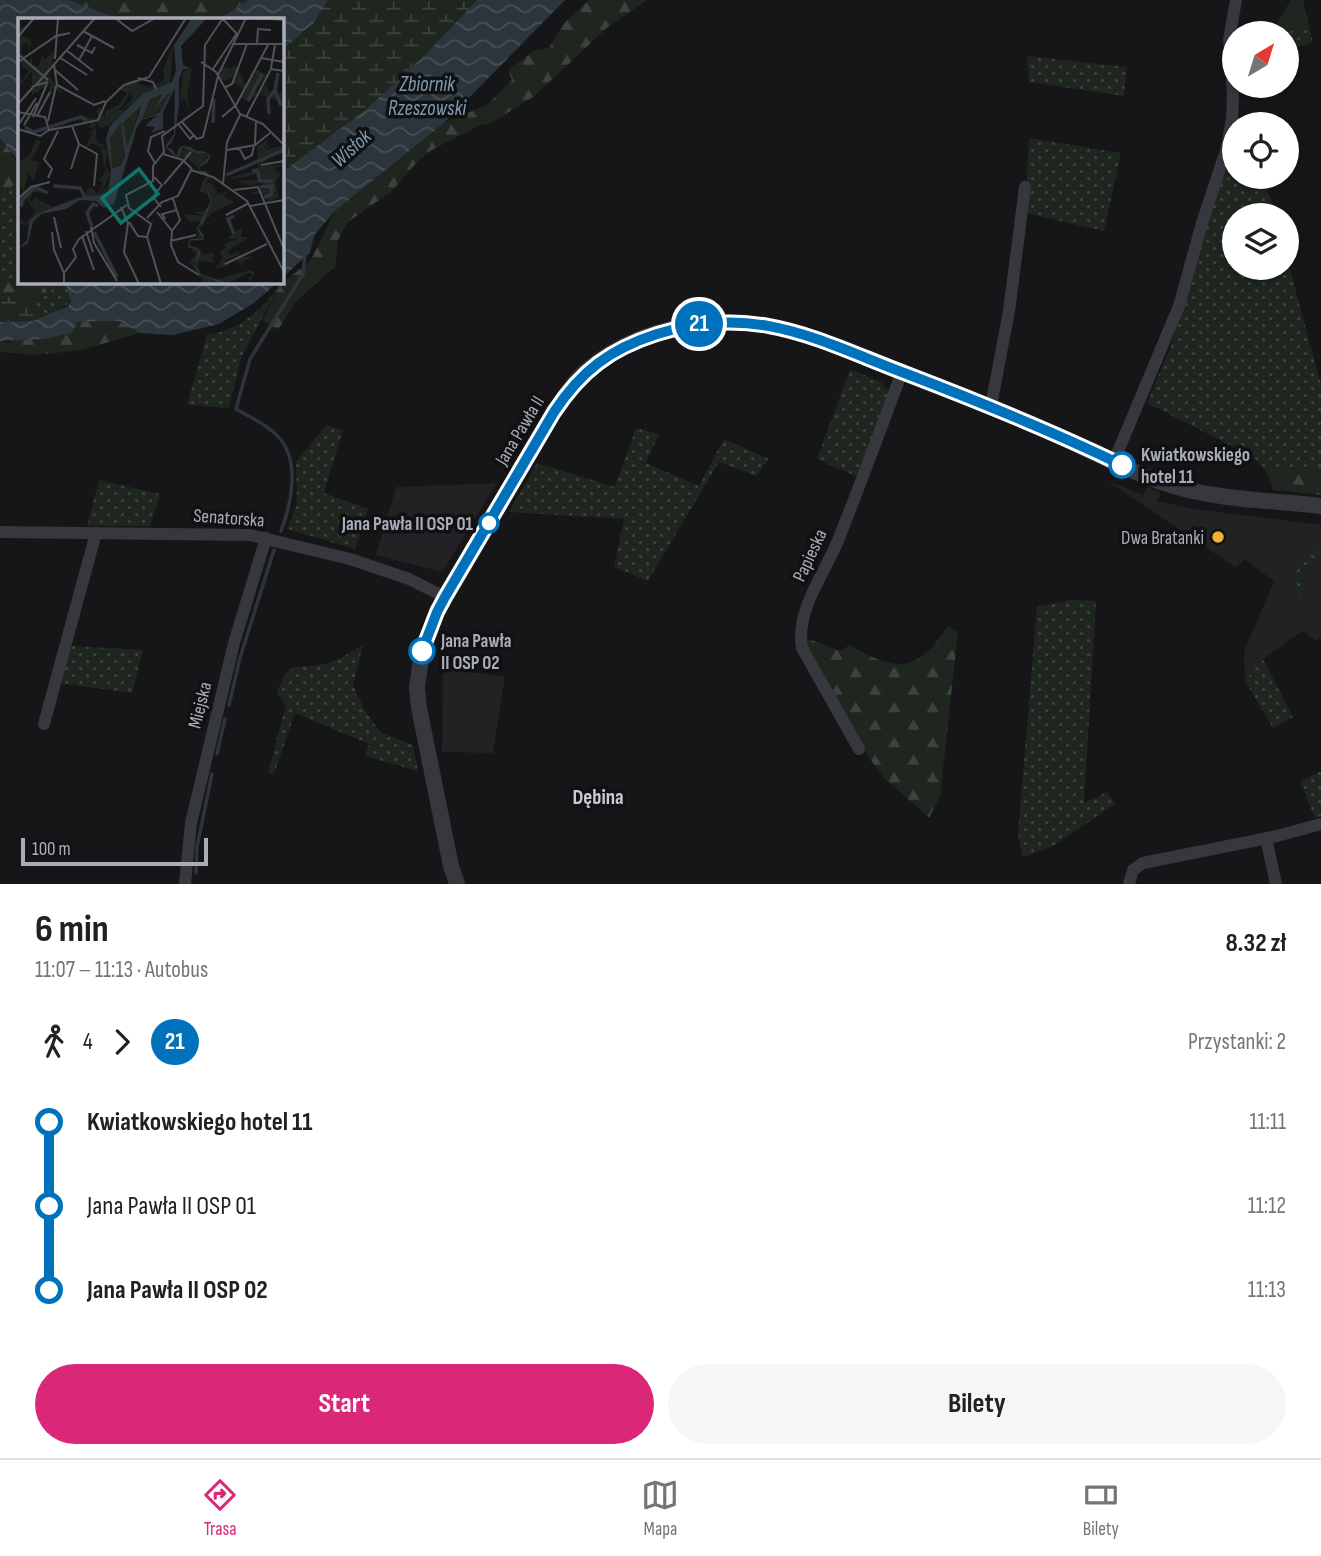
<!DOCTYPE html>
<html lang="pl">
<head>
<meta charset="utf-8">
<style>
  body { margin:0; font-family:"Sofia Sans Condensed",sans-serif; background:#f6f6f6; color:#202124; height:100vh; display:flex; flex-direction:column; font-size:26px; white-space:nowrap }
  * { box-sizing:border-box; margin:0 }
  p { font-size:23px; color:#757577 }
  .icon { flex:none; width:38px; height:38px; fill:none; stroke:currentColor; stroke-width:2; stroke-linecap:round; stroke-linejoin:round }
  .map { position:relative; height:884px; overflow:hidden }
  .panel { display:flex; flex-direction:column; background:#fff; flex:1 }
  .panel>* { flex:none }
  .badge { padding:0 14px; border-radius:23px; font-size:24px; line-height:46px }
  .needle { width:46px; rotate:38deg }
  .fabs { position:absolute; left:1222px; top:21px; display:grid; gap:14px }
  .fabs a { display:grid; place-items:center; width:77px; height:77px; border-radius:50%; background:#fff; box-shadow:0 2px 5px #0004; font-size:35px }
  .scale { position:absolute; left:21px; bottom:18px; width:187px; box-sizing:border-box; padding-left:7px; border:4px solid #a8adb8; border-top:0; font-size:19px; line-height:24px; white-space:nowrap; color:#a8adb8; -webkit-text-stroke:5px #111113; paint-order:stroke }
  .map>.badge { position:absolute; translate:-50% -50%; box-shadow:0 0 0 4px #fff }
  .legs { display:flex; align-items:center; gap:10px; height:77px; padding:0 35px; font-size:23px }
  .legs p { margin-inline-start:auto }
  .overview { display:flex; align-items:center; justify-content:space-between; height:119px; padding:0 35px }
  h1 { font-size:38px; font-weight:700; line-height:52px }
  .action { display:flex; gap:14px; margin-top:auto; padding:14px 35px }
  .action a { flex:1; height:80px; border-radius:42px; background:#db2777; color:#fff; font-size:28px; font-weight:700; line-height:80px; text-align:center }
  .action a+a { background:#f6f6f6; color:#202124 }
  ul { padding:0 35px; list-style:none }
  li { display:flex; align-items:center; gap:24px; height:84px; font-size:26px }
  li i { display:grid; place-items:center; width:10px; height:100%; margin:0 9px; background:currentColor }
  li i::after { content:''; width:18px; height:18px; margin:-9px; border:5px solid; border-radius:50%; background:#fff }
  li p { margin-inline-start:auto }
  li:first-child i { background:linear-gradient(#0000 50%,currentColor 0) }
  li:last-child i { background:linear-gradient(currentColor 50%,#0000 0) }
  .menu { display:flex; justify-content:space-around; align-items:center; height:98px; border-top:2px solid #e0e0e0; background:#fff; font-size:19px; color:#757577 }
  .menu a { display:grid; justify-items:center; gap:4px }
  .menu .on { color:#db2777 }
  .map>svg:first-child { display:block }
  .built { fill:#222225 }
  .grass { fill:url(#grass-dots) }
  .forest { fill:url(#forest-firs) }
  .wetland { fill:url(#wetland-marsh) }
  .park { fill:#1e261f }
  .water { fill:url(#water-waves) }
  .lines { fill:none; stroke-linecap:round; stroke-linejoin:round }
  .stream { stroke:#2c353c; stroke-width:3.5 }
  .minor { stroke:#37383d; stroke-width:12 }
  .tertiary { stroke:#37383d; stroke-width:16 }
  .line-1-casing { stroke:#fff; stroke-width:16 }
  .line-1 { stroke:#0072bc; stroke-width:10 }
  .stop-1-dot { fill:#fff; stroke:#0072bc; stroke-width:3.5 }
  .poi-dot { fill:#f2b134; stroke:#111113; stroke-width:2.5 }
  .labels { text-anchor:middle; stroke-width:7; stroke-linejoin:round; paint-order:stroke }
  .street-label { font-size:19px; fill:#a8adb8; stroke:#111113 }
  .stop-label { font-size:19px; font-weight:bold; fill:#a8adb8; stroke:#111113; text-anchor:start }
  .poi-label { font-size:19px; fill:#a8adb8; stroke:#111113; text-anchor:end }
  .water-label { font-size:21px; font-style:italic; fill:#7f9bb3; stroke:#111113 }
  .neighbourhood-label { font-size:21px; font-weight:bold; fill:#c9ccd4; stroke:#111113 }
  .inset-river { fill:none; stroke:#2c353c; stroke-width:3.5 }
  .inset-road { fill:none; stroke:#505258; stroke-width:2 }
  .view { fill:#0f766e; fill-opacity:0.15; stroke:#0f766e; stroke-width:3.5 }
  .inset-edge { fill:none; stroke:#a8adb8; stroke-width:3.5 }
</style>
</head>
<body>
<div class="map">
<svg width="1321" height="884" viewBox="0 0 1321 884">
  <defs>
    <pattern id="grass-dots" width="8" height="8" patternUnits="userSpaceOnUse" patternTransform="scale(1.75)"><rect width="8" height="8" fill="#1e261f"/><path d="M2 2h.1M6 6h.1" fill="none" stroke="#3c433d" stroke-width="1.8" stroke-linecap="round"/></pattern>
    <pattern id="forest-firs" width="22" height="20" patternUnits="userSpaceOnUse" patternTransform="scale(1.75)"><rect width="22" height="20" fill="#1e261f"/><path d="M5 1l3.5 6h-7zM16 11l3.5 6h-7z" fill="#3c433d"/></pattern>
    <pattern id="wetland-marsh" width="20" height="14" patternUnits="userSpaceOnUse" patternTransform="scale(1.75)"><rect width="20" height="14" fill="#1e261f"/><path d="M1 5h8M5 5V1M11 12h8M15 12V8" fill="none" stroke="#3c433d"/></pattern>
    <pattern id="water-waves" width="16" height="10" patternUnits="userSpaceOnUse" patternTransform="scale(1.75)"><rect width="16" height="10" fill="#2c353c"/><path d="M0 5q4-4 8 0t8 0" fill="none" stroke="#485056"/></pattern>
  </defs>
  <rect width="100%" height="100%" fill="#161618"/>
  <g class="built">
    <polygon points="1106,480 1157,501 1194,509 1321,525 1321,637 1316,641 1302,631 1263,659 1245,681 1244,652 1274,581 1245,560 1235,567"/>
    <polygon points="497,483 442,572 376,555 396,487"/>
    <polygon points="443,668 505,677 493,753 442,752"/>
  </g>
  <g class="grass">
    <polygon points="1291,0 1303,0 1313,43 1286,49 1286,33 1277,33 1276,26"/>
    <polygon points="1027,56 1127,67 1124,96 1029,82"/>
    <polygon points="1234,134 1234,177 1264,177 1275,215 1234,215 1234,268 1286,268 1286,255 1321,384 1321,467 1267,472 1255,459 1244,452 1147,403 1171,346"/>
    <polygon points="1029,138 1121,153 1104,231 1025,213"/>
    <polygon points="19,182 19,282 65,282 71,302 48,316 26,301 47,294 44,288 15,285 0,280 0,193"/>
    <path d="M280,285L241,358L229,408L187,405L207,335C241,329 260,312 280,285Z"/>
    <polygon points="850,369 881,382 889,391 858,477 817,459"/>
    <polygon points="326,425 343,430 324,493 368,509 355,549 287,529 297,504 296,462"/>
    <polygon points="636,428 659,434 646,463 699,486 724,439 769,459 756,476 719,462 648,581 614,567 624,519 509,512 537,463 615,487"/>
    <polygon points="99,480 160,494 150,526 87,526"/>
    <polygon points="1319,546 1315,560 1302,570 1303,599 1301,600 1297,596 1294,573 1303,559"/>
    <polygon points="1070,600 1096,601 1084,803 1107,792 1115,804 1052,847 1023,857 1018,833 1037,607"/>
    <path d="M363,645L353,685L364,709L380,732L413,745L418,771L365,756L369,744L295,713L274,774L268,772L286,705L277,693C290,655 299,672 328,663C340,660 352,651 363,645Z"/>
    <polygon points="70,646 143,650 132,693 59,683"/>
    <polygon points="1263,659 1293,717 1273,728 1245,681"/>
    <polygon points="1321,771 1321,816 1315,818 1300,781"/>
  </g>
  <g class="forest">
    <polygon points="69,0 249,0 219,19 119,19"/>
    <polygon points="589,0 647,0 607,28 533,97 488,125 482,124 430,151 416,163 392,191 348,222 338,240 335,267 296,301 278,330 263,321 280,285 311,260 335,211 445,122 487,105 512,80 508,70 533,51 549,48 564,23"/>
    <path d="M0,138C12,153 19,162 19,182L0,193Z"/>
    <polygon points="0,280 15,285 44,287 48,294 26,301 0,295"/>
    <polygon points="119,321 140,333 81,350 37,355 0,352 0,341 8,343 77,322"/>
    <polygon points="1321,467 1321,495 1273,490 1267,472"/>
    <path d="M948,626L958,632L940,796L929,818L883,777L862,748L807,649L806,638L840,651L850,645C897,673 917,673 948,626Z"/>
  </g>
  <g class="wetland">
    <polygon points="328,0 477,0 426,54 364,111 282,172 282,50 314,24"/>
    <polygon points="0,295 26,301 48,316 33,321 0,322"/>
  </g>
  <g class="park">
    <polygon points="1291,0 1303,0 1309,28 1277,33 1276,26"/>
    <polygon points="1148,487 1161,493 1154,507 1141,499"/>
  </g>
  <g class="water">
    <polygon points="0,0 69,0 119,19 19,19 19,167 15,157 0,138"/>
    <polygon points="249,0 328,0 314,23 282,50 282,19 219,19"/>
    <polygon points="477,0 565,0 445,122 335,211 315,234 310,252 282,278 282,172 364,111 426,54"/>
    <polygon points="65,282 278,282 254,303 219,324 173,335 140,333 119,321 77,322 72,333 44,339 0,341 0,322 33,321 68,306 71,302"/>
  </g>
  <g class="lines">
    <g class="stream">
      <path d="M281,531C291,505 300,464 281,440C270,426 252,418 236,409L250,359L303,274L305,253"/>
      <polyline points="229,705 240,658 274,550"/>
      <polyline points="217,754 225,719"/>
      <polyline points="196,873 197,847 212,774"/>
    </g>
    <g class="minor">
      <polyline points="991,406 1009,311 1025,187"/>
      <polyline points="1114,461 1179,306 1202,223 1227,147 1232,118 1233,96 1229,40 1236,0"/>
      <polyline points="0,532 250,535 350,559 409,579 445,597"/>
      <polyline points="44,724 96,533"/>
      <path d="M859,749L802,648C795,610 826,572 839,538C861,483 881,428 902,372"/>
      <polyline points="1266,838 1276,884"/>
      <polyline points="185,884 191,823 234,643 266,538"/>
      <polyline points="1129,884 1133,870 1143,863 1277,836 1321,824"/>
    </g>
    <path class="tertiary" d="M457,884L451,866L419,708L417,687L422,651L437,612L554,412C565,396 575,379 591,367C644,325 722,312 787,330C826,340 863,357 901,372C950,391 1000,409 1048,431C1087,448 1124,470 1164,483C1214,500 1269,500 1321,506"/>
  </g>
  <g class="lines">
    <defs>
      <path id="line-1" d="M422,651L437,612L445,597L554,412C581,371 610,349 657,334C756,303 817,340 907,374C980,402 1052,431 1122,465"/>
    </defs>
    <use href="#line-1" class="line-1-casing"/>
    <use href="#line-1" class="line-1"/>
  </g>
  <g class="stop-1-dot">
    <circle cx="1122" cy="465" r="12"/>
    <circle cx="489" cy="523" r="9"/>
    <circle cx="422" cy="651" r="12"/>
  </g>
  <circle class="poi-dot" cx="1218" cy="537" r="7"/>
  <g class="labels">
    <g class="street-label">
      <text transform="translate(519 430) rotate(-59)" y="7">Jana Pawła II</text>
      <text transform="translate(229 517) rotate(4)" y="7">Senatorska</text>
      <text transform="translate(809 555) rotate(-65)" y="7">Papieska</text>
      <text transform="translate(199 705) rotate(-76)" y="7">Miejska</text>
    </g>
    <g class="stop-label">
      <text x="1141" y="461">Kwiatkowskiego<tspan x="1141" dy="22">hotel 11</tspan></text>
      <text x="473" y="530" text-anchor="end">Jana Pawła II OSP 01</text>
      <text x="441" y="647">Jana Pawła<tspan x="441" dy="22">II OSP 02</tspan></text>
    </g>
    <g class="poi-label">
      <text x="1204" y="544">Dwa Bratanki</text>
    </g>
    <g class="water-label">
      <text x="427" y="91">Zbiornik<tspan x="427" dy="24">Rzeszowski</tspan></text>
      <text transform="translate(351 148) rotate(-42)" y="7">Wisłok</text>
    </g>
    <g class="neighbourhood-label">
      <text x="598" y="804">Dębina</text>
    </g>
  </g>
  <g transform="translate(18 18)">
    <rect width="266" height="266" fill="#161618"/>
    <path d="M2,8L6,9L3,17L13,22L11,38L10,25H5L3,35L12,45L14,37V47L21,48L24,37L27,41L38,32L30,57L37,66L38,60L43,75L35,70L32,79H30L32,66L14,77V53L0,70L2,55L4,63L11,53L4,48L1,35ZM155,27L152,64L126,75L106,98L83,111L94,104L90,101L95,93L109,91L120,78L111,73L119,66L127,72L147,61L145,52ZM217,46L228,67L234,57L242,60L236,56L238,51L249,57L235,74L247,76L241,73L249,67L251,74L265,75L266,83L239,76L230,83L222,79L229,72L215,65L217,58L207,63L201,59L205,49L214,51ZM19,121L23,124L13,142L21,144L16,163L10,155L6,174L0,165V143L10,139ZM251,121L246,130L258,122L247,132L266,127V131L240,148L266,147L256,151L263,156L257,164L261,179L249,184L246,176H230L255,168L245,169V163L233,168L219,163L242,161L241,156L215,161L214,159L240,152L239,128ZM190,158L194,160L186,164L193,165L200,175L193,179L209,173L206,179L216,184L193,196L185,206L204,200L181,209L186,222L172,223V228L182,231L195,227L183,231L184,236L196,235L195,245L182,243L180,249L183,256L196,262L233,252L237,255L233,262L229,261L235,257L231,255L208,266H187L171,243L179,236L170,229V223L180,219L178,209L184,203L172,204L165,196L186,198L175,194L186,193L192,185L189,175L182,174L186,162ZM224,209L223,219H231L210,233L212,237L221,233L222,239H235L224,244L225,248L218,241L221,237L206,243L210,248L197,250L205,240L201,234L208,230L206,226L221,220L208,221Z" fill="#1e261f"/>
    <path d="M174,51L169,77L172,94L167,81L162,83L165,53ZM115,62L133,71L102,94L115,80L112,75L103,90L95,93L90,101L95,103L90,107L83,110L77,103L79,124L89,128L83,129L90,132L87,146L92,157L83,175L92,166L88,178L68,179L69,171L74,169L80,177L85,164L80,162L88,154L82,129L74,125L71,129H68L74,115L69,116L78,109L68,111L73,106L63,103V97L82,103L78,93L82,89L88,102L87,93L101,87L109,75L99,70ZM21,170L25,175L15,174L11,182L15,184L16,179L36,190L18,195L9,207L0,206L4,202L8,206L17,193L8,180L6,188L0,196L6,187L3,182L11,171Z" fill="#1e261f"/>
    <path d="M154,73L144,92L123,101L132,81L143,74L138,90ZM123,87L104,145L94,150L90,138L94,113L103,104V109Z" fill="#1e261f"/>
    <path d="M172,130L191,136L180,150L168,139L159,140L164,132Z" fill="#1e261f"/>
    <path d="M174,0H189L163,28L165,47L173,51H165L161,62V86L157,117L153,125L149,129L155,132L158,138L162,129L165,128L173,129L178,134L183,133L189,135L192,137V140L189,145L181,149L182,153H188L190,156L183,173L190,174L194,183L186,204L183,207L180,208V210L185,216L186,221L184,222H173L171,228L177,229L180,231L182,232V235L181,239L176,246L180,251L182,256L204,263L206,264V266L182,257L176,246L181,232L170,229L172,221H185L179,210L193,183L189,174L182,173L189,157L182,154L180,149L191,139L189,135H178L165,129L160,139L157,138L148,130V127L156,116L157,70L145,94V111L133,115L137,109L127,108L139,97L124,102L119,109L96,186L86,190L78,183L62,182L48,191L23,196L15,204L10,225L0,231L9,222L11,204L18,196L59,180L90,176L93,152L88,121L92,108L126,75L154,64L158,53L156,27ZM153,73L142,94L124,101L132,81L144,76L137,91ZM123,88L121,96L109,129L105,105ZM103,104L107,138L103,147L94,150L92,120Z" fill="#2c353c" fill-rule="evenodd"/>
    <path class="inset-river" d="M260,55L257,72L263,88M230,83L244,56M251,96L250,81L257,72M195,105L196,81M7,109L15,114L29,110M32,109L62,99L69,102M234,153L239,152L242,163H255M208,157L266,132M35,168L62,170L67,179M242,169L254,168L253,177L246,179M3,189L4,182L17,169L30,175M216,198L210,201L216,216M74,209L69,195L75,186L80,188M76,214L99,259"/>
    <path class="inset-road" d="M28,0H52M97,0L114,13L137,0M240,0L266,2M205,1L220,17M65,13L96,30M0,19L16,0M216,26H266M239,26L240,11L253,12M59,27L74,35L77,29M48,32L75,53M0,36L30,62M41,39L69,57M243,40L266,44M37,41L40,0M61,42L74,18M0,44L38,18L52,15M183,44L198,54L222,96L245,106L266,127M36,47L39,67L76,87L87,83M253,50L257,27M195,51L219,15M37,52L60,72M200,57L228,0M120,60L135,64L138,71M18,67L77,0M206,70L214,66L229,26M0,86L16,68L30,64M0,94L27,99L31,112M19,98L32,74M15,99L29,66M204,99L218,87L250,27M228,99L253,51L266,53M30,103L38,68M164,104L179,121L185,119L200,58M1,106L18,80M6,107L19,85M161,107L172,121L175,118M53,108L80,102L88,84L106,67L131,59L168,0M0,111L22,118L31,112M31,112L54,108L61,126L79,136L76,168M237,126L238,103M221,130L227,141L234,137L236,127M209,132L237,127L252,115M145,136L165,142L174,151M137,145L130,133L133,119L147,113M243,147L266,143M53,151L61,126M136,159L144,167L135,179L143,189M30,160L34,151L26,141L40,113M146,166L173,134M205,166L209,124L222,97M216,172L240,169L266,231M0,181L13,169L32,164M232,188L266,182M103,189L110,205L106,234L121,266M139,194L154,213M208,197L231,185M36,199L43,230M129,200L144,184L160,178L173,152L195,159L229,183L266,254M147,201L144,196L159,192M111,204L120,218L129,219M73,209L76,225L99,263M68,213L75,234M154,213L153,227L160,244L181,257M154,213L162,202L155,181M34,214L36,232L46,255M64,218L76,252M152,223L178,217M207,246L249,226M46,266V255L58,239L55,231L61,221L109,187M143,266L129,219L133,206L111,190L108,177L135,163V148L146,134L144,118L185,88L187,27L205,0"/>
    <path class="view" d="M121,151L140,176L103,205L84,180Z"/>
    <rect width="266" height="266" class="inset-edge"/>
  </g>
</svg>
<div class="fabs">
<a><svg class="needle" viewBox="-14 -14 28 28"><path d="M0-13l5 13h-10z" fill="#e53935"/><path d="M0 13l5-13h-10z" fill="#757577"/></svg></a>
<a><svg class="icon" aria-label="locate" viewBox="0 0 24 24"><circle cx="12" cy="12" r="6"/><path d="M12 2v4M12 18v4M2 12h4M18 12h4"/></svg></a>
<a><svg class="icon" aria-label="layers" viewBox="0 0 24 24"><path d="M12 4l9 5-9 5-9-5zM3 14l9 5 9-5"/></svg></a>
</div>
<div class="scale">100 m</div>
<b class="badge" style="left:699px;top:324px;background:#0072bc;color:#fff">21</b>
</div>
<section class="panel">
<div class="overview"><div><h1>6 min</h1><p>11:07 – 11:13 · Autobus</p></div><b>8.32 zł</b></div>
<div class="legs"><svg class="icon" aria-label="walk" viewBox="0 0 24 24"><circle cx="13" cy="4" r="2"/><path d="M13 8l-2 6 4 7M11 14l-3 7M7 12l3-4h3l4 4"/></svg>4<svg class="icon" aria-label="forward" viewBox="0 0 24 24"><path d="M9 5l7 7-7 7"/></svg><b class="badge" style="background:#0072bc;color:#fff">21</b><p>Przystanki: 2</p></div>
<ul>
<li><i style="color:#0072bc"></i><b>Kwiatkowskiego hotel 11</b><p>11:11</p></li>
<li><i style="color:#0072bc"></i><span>Jana Pawła II OSP 01</span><p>11:12</p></li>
<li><i style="color:#0072bc"></i><b>Jana Pawła II OSP 02</b><p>11:13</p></li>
</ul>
<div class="action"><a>Start</a><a>Bilety</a></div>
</section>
<nav class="menu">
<a class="on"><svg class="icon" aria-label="directions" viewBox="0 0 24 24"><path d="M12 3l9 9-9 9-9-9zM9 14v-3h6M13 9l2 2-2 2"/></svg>Trasa</a>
<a><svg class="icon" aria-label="map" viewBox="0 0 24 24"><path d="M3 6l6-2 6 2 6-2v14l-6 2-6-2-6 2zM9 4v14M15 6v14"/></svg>Mapa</a>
<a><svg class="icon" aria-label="tickets" viewBox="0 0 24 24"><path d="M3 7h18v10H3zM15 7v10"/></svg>Bilety</a>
</nav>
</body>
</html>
